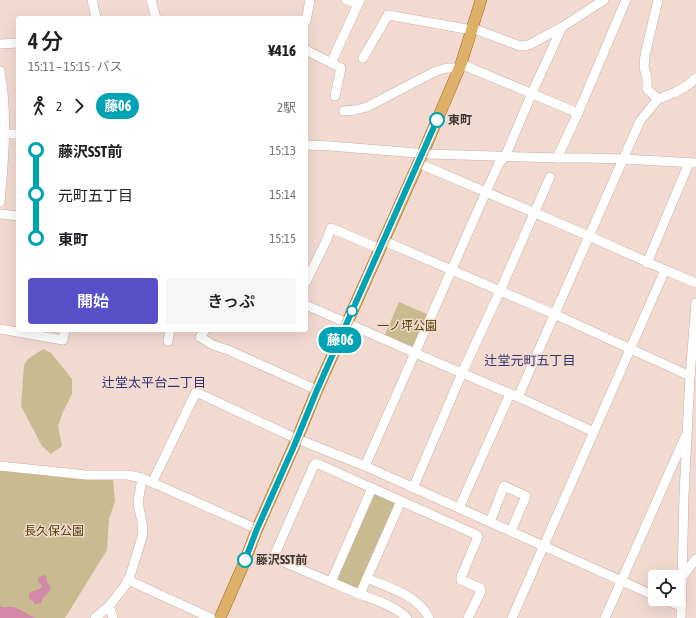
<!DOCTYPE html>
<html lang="ja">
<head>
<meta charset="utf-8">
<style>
  body { margin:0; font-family:"Asap Condensed","Noto Sans JP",sans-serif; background:#f6f6f6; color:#202124; height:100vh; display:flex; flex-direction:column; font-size:15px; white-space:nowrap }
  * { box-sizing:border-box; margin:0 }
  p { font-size:13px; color:#757577 }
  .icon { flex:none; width:22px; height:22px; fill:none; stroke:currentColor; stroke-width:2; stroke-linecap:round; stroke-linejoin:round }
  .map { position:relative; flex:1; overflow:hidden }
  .details { position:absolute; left:16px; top:16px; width:292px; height:316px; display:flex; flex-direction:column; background:#fff; border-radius:4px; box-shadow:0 4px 16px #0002 }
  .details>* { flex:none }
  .badge { padding:0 8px; border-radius:13px; font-size:14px; line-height:26px }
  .controls { position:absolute; left:648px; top:570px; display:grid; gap:8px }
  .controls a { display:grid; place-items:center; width:36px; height:36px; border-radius:4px; background:#fff; box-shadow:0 4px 16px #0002; font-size:20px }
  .map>.badge { position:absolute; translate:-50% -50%; box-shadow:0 0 0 2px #fff }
  .legs { display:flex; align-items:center; gap:6px; height:44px; padding:0 12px; font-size:13px }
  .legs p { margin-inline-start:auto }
  .head { display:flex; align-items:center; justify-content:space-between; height:68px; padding:0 12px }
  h1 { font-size:22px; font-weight:600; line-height:30px }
  .button { display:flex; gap:8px; margin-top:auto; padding:8px 12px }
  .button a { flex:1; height:46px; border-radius:4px; background:#5750c8; color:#fff; font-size:16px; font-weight:600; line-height:46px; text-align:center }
  .button a+a { background:#f6f6f6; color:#202124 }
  ul { padding:0 12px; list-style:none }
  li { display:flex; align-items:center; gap:14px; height:44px; font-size:15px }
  li i { display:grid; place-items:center; width:6px; height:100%; margin:0 5px; background:currentColor }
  li i::after { content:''; width:10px; height:10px; margin:-5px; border:3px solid; border-radius:50%; background:#fff }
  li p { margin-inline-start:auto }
  li:first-child i { background:linear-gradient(#0000 50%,currentColor 0) }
  li:last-child i { background:linear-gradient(currentColor 50%,#0000 0) }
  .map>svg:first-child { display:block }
  .green { fill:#caba8f }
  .water { fill:#d489a9 }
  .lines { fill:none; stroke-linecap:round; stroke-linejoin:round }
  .minor-casing { stroke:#c7b0a8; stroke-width:10 }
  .major-casing { stroke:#9a6316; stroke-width:12 }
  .minor { stroke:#fff; stroke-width:9 }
  .major { stroke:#dfb06a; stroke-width:11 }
  .line-1-casing { stroke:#fff; stroke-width:9 }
  .line-1 { stroke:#00a3b4; stroke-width:6 }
  .stop-1-dot { fill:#fff; stroke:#00a3b4; stroke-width:2 }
  .labels { text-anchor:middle; stroke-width:3; stroke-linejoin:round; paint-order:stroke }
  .stop-label { font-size:12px; font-weight:bold; fill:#413734; stroke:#f2dad1; text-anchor:start }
  .park-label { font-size:12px; fill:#513e00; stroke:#f2dad1 }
  .neighbourhood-label { font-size:13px; fill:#343470; stroke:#f2dad1 }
</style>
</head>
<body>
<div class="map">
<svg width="696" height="618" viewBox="0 0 696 618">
  <rect width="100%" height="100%" fill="#f2dad1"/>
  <g class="green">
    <polygon points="399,302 429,315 414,350 384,337"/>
    <polygon points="43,349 51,353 72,379 72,394 63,412 58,426 62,446 51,454 42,446 21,406 24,365 28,359"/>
    <polygon points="0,469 113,478 115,501 109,519 107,550 65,618 0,618"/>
    <polygon points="372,488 401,501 360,594 331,582"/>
  </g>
  <g class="water">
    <path d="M44,575L47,577L46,580L49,585L51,587L50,591C46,593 42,599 41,603L35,604L32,600L29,599V593C34,590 38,591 42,587L41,584L38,582L39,577Z"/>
    <path d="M0,606C6,609 8,605 16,608C23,610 29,616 36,618H0Z"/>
  </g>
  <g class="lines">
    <defs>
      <g id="minor">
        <polyline points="92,0 96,18"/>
        <polyline points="151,0 156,18"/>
        <polyline points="346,0 358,4"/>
        <polyline points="658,0 645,55 644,67 647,78 647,89 658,99"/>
        <polyline points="306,21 310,0"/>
        <polyline points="472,28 520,46 529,45 562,27 604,0"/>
        <polyline points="0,44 18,43"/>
        <polyline points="306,50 341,68 335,96"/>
        <polyline points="363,58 388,15 472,30"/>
        <polyline points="331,63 360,0"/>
        <polyline points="461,64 578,113"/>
        <path d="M0,71C8,113 4,160 0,202"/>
        <polyline points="344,111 355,110 367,107 436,71 447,68 458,68"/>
        <polyline points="0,134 18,134"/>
        <polyline points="306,145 330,146 429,154 557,158 588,158 623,159 696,163"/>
        <polyline points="557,158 578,113 626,0"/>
        <polyline points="418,163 589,236 665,270 696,283"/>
        <polyline points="0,214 18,216"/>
        <polyline points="384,241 554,314 690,376"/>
        <polyline points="647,263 689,163"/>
        <polyline points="306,282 327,239 331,228 380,249"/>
        <polyline points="306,305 415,353 518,397 594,432"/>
        <polyline points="0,329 63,340 65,330"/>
        <polyline points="205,330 200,337 213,345 228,350 317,390"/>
        <polyline points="168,341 170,330"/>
        <polyline points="518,397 640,121 658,99 676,92 688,85 696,78"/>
        <polyline points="0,466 86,475 128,475 142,478 257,529"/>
        <polyline points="365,466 486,192 499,163 505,157 532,93 562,27"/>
        <polyline points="152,483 196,392 297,439 365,466 655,596"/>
        <polyline points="413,488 462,373 500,291 550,177"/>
        <polyline points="401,501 477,535 478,537 461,577 461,580 480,588 481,591 468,618"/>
        <polyline points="459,508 510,394"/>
        <polyline points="490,522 504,486 526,496 511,531"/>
        <polyline points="682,577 696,559"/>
        <path d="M367,578C389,588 418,595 429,618"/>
        <polyline points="128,580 211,618"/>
        <polyline points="331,582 372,488"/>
        <path d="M360,594L401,501L316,463L314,465L275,554L277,559C304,571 331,582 357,593C374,600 394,605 407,618"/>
        <polyline points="662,599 681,606"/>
        <polyline points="109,606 113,618"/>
        <polyline points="95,618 109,606 124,587 130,576 143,534 142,522 138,503 142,478"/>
        <polyline points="512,618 665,270"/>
        <polyline points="605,618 685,437"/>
        <polyline points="681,618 684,495 690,376 696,303"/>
      </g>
      <polyline id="major" points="220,618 245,561 257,529 297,439 317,390 423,153 461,64 481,0"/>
    </defs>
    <use href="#minor" class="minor-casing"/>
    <use href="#major" class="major-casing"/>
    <use href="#minor" class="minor"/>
    <use href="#major" class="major"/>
  </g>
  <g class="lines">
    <defs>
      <polyline id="line-1" points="245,560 257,529 294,446 317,390 437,120"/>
    </defs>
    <use href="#line-1" class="line-1-casing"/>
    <use href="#line-1" class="line-1"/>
  </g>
  <g class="stop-1-dot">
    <circle cx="437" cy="120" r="7"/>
    <circle cx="352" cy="311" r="5"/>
    <circle cx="245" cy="560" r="7"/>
  </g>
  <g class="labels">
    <g class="stop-label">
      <text x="448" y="124">東町</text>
      <text x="256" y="564">藤沢SST前</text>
    </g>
    <g class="park-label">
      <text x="407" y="330">一ノ坪公園</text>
      <text x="54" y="535">長久保公園</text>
    </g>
    <g class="neighbourhood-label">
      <text x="530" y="365">辻堂元町五丁目</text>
      <text x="154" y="387">辻堂太平台二丁目</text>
    </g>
  </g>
</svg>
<div class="controls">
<a><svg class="icon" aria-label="locate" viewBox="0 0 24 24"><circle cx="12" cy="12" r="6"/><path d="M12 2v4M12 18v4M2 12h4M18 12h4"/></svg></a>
</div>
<b class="badge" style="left:340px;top:340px;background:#00a3b4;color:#fff">藤06</b>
<section class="details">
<div class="head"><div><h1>4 分</h1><p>15:11 – 15:15 · バス</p></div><b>¥416</b></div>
<div class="legs"><svg class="icon" aria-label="walk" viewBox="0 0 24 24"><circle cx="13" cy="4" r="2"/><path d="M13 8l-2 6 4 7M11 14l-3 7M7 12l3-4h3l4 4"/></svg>2<svg class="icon" aria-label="forward" viewBox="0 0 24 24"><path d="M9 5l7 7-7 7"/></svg><b class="badge" style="background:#00a3b4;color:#fff">藤06</b><p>2駅</p></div>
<ul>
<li><i style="color:#00a3b4"></i><b>藤沢SST前</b><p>15:13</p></li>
<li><i style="color:#00a3b4"></i><span>元町五丁目</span><p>15:14</p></li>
<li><i style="color:#00a3b4"></i><b>東町</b><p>15:15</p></li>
</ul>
<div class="button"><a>開始</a><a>きっぷ</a></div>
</section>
</div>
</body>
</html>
